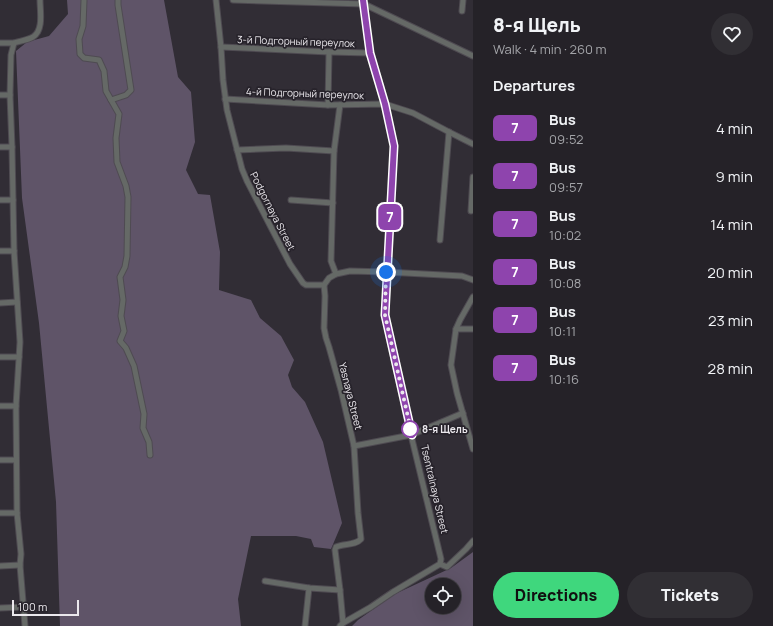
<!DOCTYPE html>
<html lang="en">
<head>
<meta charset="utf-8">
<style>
  body { margin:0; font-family:Manrope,sans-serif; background:#312f34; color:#f1f3f6; height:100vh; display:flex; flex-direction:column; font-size:15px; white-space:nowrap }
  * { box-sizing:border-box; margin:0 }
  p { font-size:13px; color:#a3a4a8 }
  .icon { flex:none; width:22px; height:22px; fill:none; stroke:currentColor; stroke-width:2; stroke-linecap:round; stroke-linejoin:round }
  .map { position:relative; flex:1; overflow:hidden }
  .drawer { display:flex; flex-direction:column; background:#252228; width:300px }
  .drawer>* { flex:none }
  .badge { padding:0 8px; border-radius:6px; font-size:14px; line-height:26px }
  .fabs { position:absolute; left:425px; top:578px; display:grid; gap:8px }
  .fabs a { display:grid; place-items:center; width:36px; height:36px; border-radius:50%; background:#252228; box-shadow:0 4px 16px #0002,0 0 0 1px #423f45; font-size:20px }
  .scale { position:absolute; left:12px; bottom:10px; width:67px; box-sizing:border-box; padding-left:4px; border:2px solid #ebe8ed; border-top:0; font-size:11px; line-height:14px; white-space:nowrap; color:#ebe8ed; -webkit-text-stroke:3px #27232b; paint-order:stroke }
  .you { position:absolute; width:20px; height:20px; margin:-10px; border:3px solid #fff; border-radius:50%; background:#1a73e8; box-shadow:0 0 0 6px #1a73e833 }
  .map>.badge { position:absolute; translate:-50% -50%; box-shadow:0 0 0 2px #fff }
  h2 { padding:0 20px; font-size:15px; line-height:36px }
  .round { display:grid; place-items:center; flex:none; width:42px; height:42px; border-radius:21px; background:#312f34 }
  .summary { display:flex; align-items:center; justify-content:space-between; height:68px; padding:0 20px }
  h1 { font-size:19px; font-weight:800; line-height:30px }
  .action { display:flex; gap:8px; margin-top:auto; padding:8px 20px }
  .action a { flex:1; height:46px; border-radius:24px; background:#3fd77d; color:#111; font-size:16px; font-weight:800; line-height:46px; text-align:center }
  .action a+a { background:#312f34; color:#f1f3f6 }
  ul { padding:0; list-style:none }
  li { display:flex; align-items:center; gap:12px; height:48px; padding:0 20px }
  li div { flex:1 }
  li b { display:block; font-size:15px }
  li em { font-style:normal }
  li .badge { min-width:44px; font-weight:700; text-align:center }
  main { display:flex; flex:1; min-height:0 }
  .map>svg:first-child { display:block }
  .green { fill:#5f5468; fill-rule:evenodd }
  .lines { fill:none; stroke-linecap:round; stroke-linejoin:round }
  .minor-casing { stroke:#4f4b52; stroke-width:7 }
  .tertiary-casing { stroke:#4f4b52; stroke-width:8 }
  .minor { stroke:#656966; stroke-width:5 }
  .tertiary { stroke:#656966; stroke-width:6 }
  .line-casing { stroke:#fff; stroke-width:9 }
  .line { stroke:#8e44ad; stroke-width:6 }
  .walk { stroke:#ebe8ed; stroke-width:4; stroke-dasharray:0 7.2 }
  .stop-dot { fill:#fff; stroke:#8e44ad; stroke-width:2 }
  .labels { text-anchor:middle; stroke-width:3.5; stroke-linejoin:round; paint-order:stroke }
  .street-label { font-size:10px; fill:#ebe8ed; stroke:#27232b }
  .stop-label { font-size:10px; font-weight:bold; fill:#ebe8ed; stroke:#27232b; text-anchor:start }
</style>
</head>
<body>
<main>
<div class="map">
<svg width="473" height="626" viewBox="0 0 473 626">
  <rect width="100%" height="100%" fill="#312d35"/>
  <g class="green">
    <polygon points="67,0 164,0 178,77 191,92 195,142 186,170 198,194 210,195 220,252 219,290 251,300 260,318 281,336 294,360 288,375 292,387 305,402 323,442 342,523 331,549 314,547 311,539 296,536 251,536 238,599 241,626 60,626 56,502 39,323 22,198 16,51 27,42 49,36 68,14"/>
    <path d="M473,552V626H352L358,620L395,594L451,568ZM432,585H454V607H432Z"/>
  </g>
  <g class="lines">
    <defs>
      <g id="minor">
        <polyline points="84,0 83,26 79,39 80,54 84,58 99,60 104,71 106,91 119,114 116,138 117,162 126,186 128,197 127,256 125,267 120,277 123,300 121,316 124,331 120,341 126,348 134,366 144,414 143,428 149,442 150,455"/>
        <polyline points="216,0 221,47 223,80 227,110 242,169 247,181 290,264 303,283 306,285 324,285 329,278 336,274 350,271 386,272 462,276 473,280"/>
        <polyline points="233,0 364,4 473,56"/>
        <polyline points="462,11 463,0"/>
        <polyline points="0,43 14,43"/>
        <polyline points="221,47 329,52 370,53"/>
        <polyline points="0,95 10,95"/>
        <polyline points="225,99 328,105 385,104 413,113 449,132 473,144"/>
        <polyline points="111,100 126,95 131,90 118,5 118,0"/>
        <polyline points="328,105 329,52"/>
        <polyline points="0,147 12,147"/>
        <polyline points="237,150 286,148 334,151"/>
        <polyline points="0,200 13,200"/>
        <polyline points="291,200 333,203"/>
        <polyline points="471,211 473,177"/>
        <polyline points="440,240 449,132"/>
        <polyline points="0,251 14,251"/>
        <polyline points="336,274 331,261 334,151 340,105"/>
        <path d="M324,285L325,296L324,328L326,338L329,347L341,390L354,446L358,513L361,539C355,546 344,543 336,547L335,550L340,590L343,623L340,626"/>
        <polyline points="473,297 460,320 456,329 451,365 457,393 473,449"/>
        <polyline points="0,303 17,302"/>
        <polyline points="456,329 473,329"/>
        <polyline points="0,357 19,357"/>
        <polyline points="0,406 16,406"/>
        <polyline points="354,446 411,435 463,413"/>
        <polyline points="0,460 16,460"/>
        <polyline points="0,513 17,513"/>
        <polyline points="440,564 447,567 466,549 473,541"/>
        <polyline points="0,566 20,565"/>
        <polyline points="265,581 309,588 340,590"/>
        <polyline points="0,608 24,607"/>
        <polyline points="343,623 371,607 393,592 440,564 441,559 411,435"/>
        <path d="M25,626L20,565L21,554L17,513L16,406L20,342L14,251L12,147L10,95L11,55L14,43C20,41 28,40 33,37C44,30 40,11 40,0"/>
        <polyline points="305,626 309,588"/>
      </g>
      <polyline id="tertiary" points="363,0 370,53 385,104 394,146 385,315 411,435"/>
    </defs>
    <use href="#minor" class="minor-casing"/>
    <use href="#tertiary" class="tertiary-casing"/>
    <use href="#minor" class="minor"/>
    <use href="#tertiary" class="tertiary"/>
  </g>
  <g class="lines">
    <defs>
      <polyline id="line" points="363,0 370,53 385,104 394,146 385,315 412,435"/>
    </defs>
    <use href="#line" class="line-casing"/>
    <use href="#line" class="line"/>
    <polyline class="walk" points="386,272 385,315 412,435 410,429"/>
  </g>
  <circle class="stop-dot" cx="410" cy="429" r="8"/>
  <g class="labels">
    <g class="street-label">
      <text transform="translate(296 41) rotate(2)" y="4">3-й Подгорный переулок</text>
      <text transform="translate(305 93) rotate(2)" y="4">4-й Подгорный переулок</text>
      <text transform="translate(273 211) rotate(63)" y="4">Podgornaya Street</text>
      <text transform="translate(351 396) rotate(76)" y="4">Yasnaya Street</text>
      <text transform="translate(435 489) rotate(77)" y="4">Tsentralnaya Street</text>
    </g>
    <g class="stop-label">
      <text x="422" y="433">8-я Щель</text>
    </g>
  </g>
</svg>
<div class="fabs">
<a><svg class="icon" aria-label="locate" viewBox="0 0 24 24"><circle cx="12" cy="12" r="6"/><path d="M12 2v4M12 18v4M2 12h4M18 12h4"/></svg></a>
</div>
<div class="scale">100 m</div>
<div class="you" style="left:386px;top:272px"></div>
<b class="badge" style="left:390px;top:217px;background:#8e44ad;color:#fff">7</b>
</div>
<section class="drawer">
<div class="summary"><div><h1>8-я Щель</h1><p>Walk · 4 min · 260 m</p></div><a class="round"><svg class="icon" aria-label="heart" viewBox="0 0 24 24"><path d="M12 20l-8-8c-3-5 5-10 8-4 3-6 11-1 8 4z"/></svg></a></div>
<h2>Departures</h2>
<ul>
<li><span class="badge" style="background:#8e44ad;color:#fff">7</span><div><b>Bus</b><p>09:52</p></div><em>4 min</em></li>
<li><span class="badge" style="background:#8e44ad;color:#fff">7</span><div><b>Bus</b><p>09:57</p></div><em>9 min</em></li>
<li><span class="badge" style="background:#8e44ad;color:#fff">7</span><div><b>Bus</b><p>10:02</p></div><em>14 min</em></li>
<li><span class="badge" style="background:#8e44ad;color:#fff">7</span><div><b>Bus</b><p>10:08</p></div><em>20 min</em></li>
<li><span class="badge" style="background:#8e44ad;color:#fff">7</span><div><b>Bus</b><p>10:11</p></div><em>23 min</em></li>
<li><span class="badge" style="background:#8e44ad;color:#fff">7</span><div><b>Bus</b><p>10:16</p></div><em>28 min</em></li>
</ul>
<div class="action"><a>Directions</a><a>Tickets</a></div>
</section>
</main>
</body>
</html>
